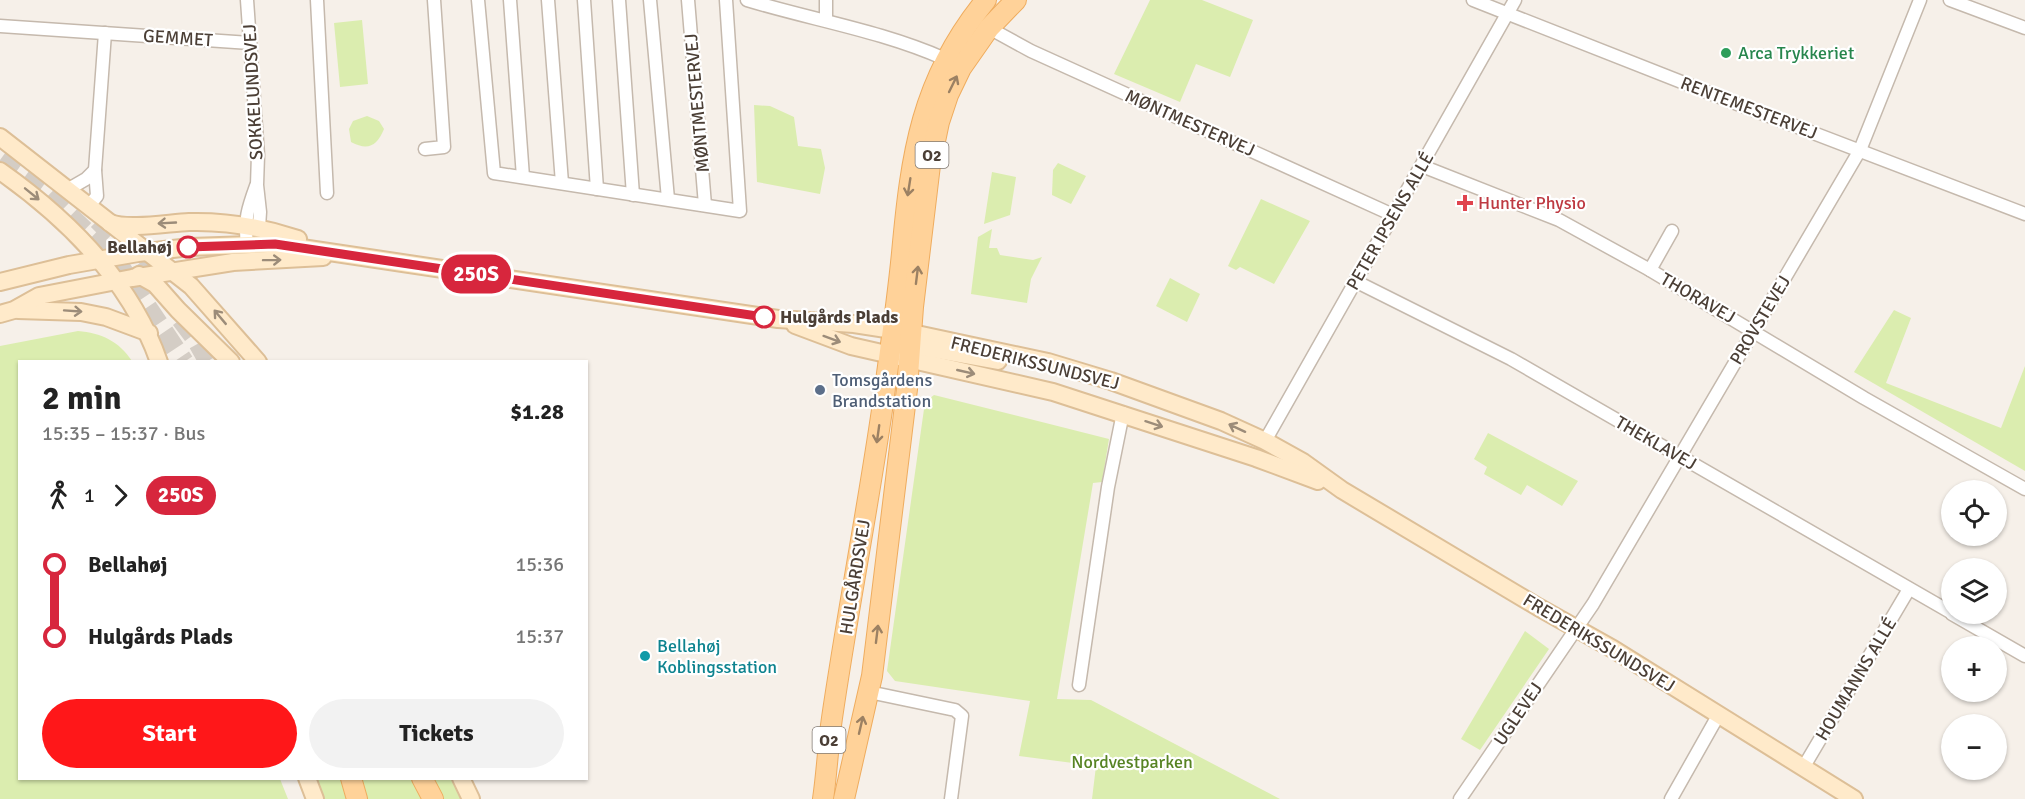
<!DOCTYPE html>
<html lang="en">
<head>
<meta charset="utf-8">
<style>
  body { margin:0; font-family:Signika,sans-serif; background:#f2f2f2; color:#222; height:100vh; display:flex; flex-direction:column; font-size:22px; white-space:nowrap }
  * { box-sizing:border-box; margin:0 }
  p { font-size:20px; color:#767676 }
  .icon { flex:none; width:33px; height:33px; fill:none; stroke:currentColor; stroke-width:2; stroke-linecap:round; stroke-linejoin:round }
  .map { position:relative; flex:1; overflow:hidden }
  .details { position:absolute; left:18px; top:360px; width:570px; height:420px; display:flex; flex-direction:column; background:#fff; border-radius:0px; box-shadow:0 2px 4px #0004 }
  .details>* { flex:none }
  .badge { padding:0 12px; border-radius:20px; font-size:21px; line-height:39px }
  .tools { position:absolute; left:1941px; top:480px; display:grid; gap:12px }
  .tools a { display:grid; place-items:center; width:66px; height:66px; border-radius:50%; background:#fff; box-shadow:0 2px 4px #0004; font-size:30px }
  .map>.badge { position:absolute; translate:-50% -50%; box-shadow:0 0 0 3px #fff }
  .legs { display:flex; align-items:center; gap:9px; height:66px; padding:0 24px; font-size:20px }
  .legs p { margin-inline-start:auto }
  .headline { display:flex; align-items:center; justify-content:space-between; height:102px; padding:0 24px }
  h1 { font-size:33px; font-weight:700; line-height:45px }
  .primary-button { display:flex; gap:12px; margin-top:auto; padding:12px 24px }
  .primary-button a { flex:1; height:69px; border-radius:36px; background:#ff1719; color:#fff; font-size:24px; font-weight:700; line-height:69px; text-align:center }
  .primary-button a+a { background:#f2f2f2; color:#222 }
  ul { padding:0 24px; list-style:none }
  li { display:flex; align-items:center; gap:21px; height:72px; font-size:22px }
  li i { display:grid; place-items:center; width:9px; height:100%; margin:0 8px; background:currentColor }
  li i::after { content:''; width:15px; height:15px; margin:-8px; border:4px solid; border-radius:50%; background:#fff }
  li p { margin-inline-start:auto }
  li:first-child i { background:linear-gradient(#0000 50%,currentColor 0) }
  li:last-child i { background:linear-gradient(currentColor 50%,#0000 0) }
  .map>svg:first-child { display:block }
  .green { fill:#dbedaf }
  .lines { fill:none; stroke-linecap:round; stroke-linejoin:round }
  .primary-tunnel { stroke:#d4cdc5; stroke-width:20; stroke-dasharray:20 10; stroke-linecap:butt }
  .street-casing { stroke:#c5b9ad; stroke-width:15 }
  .secondary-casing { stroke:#ddbf97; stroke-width:20 }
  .primary-casing { stroke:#efac5e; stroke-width:22 }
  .street { stroke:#fff; stroke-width:12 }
  .secondary { stroke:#ffeaca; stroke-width:16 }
  .primary { stroke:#ffd299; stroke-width:20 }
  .oneway { stroke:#9c8163 }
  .oneway2 { stroke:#9c8c79 }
  .line-1-casing { stroke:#fff; stroke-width:14 }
  .line-1 { stroke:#d7263d; stroke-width:9 }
  .leisure-dot { fill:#2e9e5b; stroke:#fff; stroke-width:2 }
  .health-dot { fill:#e0444e; stroke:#fff; stroke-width:2 }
  .stop-1-dot { fill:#fff; stroke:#d7263d; stroke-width:3 }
  .service-dot { fill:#5c6f8a; stroke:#fff; stroke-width:2 }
  .culture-dot { fill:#0f9aa8; stroke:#fff; stroke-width:2 }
  .labels { text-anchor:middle; stroke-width:4.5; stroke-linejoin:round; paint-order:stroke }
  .shield { fill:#fff; stroke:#817972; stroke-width:1.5 }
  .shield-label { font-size:16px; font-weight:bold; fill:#4b3f36 }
  .street-label { font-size:18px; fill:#4b3f36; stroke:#fff }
  .leisure-label { font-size:18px; fill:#27864d; stroke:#fff; text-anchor:start }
  .health-label { font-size:18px; fill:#be3a42; stroke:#fff; text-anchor:start }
  .stop-label { font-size:18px; font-weight:bold; fill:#4b3f36; stroke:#fff; text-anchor:end }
  .service-label { font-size:18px; fill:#4e5e75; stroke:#fff; text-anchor:start }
  .culture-label { font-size:18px; fill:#0d838f; stroke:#fff; text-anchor:start }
  .park-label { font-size:18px; fill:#568323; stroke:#fff }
</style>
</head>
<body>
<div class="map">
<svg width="2025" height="799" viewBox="0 0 2025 799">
  <rect width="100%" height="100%" fill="#f6f0e9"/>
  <g class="green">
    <polygon points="1150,0 1202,0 1253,20 1230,77 1196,64 1180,102 1114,74"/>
    <polygon points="362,20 368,84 340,87 334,23"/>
    <polygon points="754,105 770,106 794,117 798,146 821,149 825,168 820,194 757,182"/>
    <path d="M367,116L379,121L384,129C377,146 368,151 351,142L349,129L353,121Z"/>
    <polygon points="1058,163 1086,176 1071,204 1052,195 1053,170"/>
    <polygon points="992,172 1016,177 1010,215 984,224"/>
    <polygon points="1261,199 1310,221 1274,284 1240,267 1236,270 1228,266"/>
    <polygon points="992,229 989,248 997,248 1000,255 1033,260 1042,257 1031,279 1027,303 971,294 978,237"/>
    <polygon points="1170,278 1200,294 1187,322 1156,306"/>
    <polygon points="1894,310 1911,318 1886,383 2001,428 2025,366 2025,471 1854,372"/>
    <path d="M78,331C101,333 119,341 132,361L20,362V778L280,779L288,799H0V346Z"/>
    <polygon points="934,395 1109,439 1102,482 1093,483 1057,699 1091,700 1280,799 1092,799 1096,766 1019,756 1030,701 895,681 887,671 925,402"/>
    <polygon points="1488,433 1578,481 1562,506 1527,485 1521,495 1484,474 1487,467 1474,459"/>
    <polygon points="1525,631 1549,649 1480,750 1461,739"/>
    <polygon points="314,779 453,779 463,799 323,799"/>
  </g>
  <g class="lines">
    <g class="primary-tunnel">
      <polyline points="0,160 48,195 116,261 184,362"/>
      <polyline points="98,220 132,254 158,288"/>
      <polyline points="181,319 196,339 209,362"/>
    </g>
    <defs>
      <g id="street">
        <polyline points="247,0 258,155 257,185 260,212 259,227"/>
        <polyline points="317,0 327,193"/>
        <polyline points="478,0 494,173 740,211 726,0"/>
        <polyline points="510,0 523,177"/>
        <polyline points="548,0 562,183"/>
        <polyline points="584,0 597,189"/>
        <polyline points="619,0 633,195"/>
        <polyline points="650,0 668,199"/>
        <polyline points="688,0 705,205"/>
        <path d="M747,0C813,20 882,31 945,59"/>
        <polyline points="826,0 826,20"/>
        <polyline points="1473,0 1740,105 2025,214"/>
        <polyline points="1950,0 2025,28"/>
        <polyline points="0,26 250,43"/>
        <polyline points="989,28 1031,51 1393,215"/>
        <polyline points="425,149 444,147 434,0"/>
        <polyline points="1422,166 1559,220 1650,270 1864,398 2025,489"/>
        <polyline points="67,190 86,179 95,170"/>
        <polyline points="88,207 97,196 95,170 105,33"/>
        <path d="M247,244C244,220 248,208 256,186"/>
        <polyline points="1650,270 1672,231"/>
        <polyline points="1355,281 1511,359 1952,613"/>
        <polyline points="1265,441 1515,0"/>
        <polyline points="1952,614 2025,656"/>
        <polyline points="1079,685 1108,487 1123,413"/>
        <polyline points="869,692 955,710 962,716 951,799"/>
        <polyline points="1803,768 1909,589"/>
        <polyline points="1460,799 1593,604 1860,150 1920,0"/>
        <polyline points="1671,799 1719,714"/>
      </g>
      <g id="secondary">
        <polyline points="0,137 191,286 258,362"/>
        <path d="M0,171C68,219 131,281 159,362"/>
        <path d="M110,223C128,230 168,223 189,222C226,221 262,227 298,239"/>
        <polyline points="139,275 155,284 178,310 231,362"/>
        <polyline points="0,282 69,265 138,253 190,247 275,244 778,319 854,324 912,333 1048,362 1111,381 1221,421 1265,441 1303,462 1342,490 1538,607 1613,649 1854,799"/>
        <polyline points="18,310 81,312 106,317 149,333"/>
        <polyline points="0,314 14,310 39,296 132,278 233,262 323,257"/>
        <polyline points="795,325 851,346 1053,392 1256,458 1318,481"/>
        <polyline points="900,348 915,346 998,361"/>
        <polyline points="307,778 315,799"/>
        <polyline points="461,778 471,799"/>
      </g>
      <g id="primary">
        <polyline points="351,778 357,799"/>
        <polyline points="422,778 433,799"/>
        <path d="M823,799C827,772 828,745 832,718C847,615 867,513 882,410C889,358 897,305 902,253C911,155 921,79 986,0"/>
        <polyline points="844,799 872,676 907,389 913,307 930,165 939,122 948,95 961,68 989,28 1016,0"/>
      </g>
    </defs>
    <use href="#street" class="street-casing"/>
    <use href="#secondary" class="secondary-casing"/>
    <use href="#primary" class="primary-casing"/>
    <use href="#street" class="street"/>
    <use href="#secondary" class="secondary"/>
    <use href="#primary" class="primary"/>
  </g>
  <defs><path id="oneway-shaft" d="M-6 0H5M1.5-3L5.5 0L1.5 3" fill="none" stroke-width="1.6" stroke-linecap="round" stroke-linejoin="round" transform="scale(1.5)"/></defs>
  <g class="oneway">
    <use href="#oneway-shaft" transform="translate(953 84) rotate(-64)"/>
    <use href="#oneway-shaft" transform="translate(909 187) rotate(99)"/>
    <use href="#oneway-shaft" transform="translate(917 275) rotate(-83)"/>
    <use href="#oneway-shaft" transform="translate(878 434) rotate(98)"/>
    <use href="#oneway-shaft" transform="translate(877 634) rotate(-83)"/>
    <use href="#oneway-shaft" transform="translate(861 725) rotate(-77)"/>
  </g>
  <g class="oneway2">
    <use href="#oneway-shaft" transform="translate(32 194) rotate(39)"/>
    <use href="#oneway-shaft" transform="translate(167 223) rotate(177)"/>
    <use href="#oneway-shaft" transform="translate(272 260) rotate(-1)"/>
    <use href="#oneway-shaft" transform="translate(73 311) rotate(4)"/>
    <use href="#oneway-shaft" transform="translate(220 317) rotate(-130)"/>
    <use href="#oneway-shaft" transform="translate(832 339) rotate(20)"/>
    <use href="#oneway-shaft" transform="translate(966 372) rotate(13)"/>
    <use href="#oneway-shaft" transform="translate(1154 424) rotate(18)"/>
    <use href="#oneway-shaft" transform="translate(1237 428) rotate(-155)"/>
  </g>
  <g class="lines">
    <defs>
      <polyline id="line-1" points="188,247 275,244 764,317"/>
    </defs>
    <use href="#line-1" class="line-1-casing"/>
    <use href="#line-1" class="line-1"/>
  </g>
  <circle class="leisure-dot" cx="1726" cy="53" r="6"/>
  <path class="health-dot" d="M1462 194h6v6h6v6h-6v6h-6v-6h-6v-6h6z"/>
  <g class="stop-1-dot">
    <circle cx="188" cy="247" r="10"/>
    <circle cx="764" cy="317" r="10"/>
  </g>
  <circle class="service-dot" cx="820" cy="390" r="6"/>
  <circle class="culture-dot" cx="645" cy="656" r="6"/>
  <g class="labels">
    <g class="shield">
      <rect x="915.5" y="142" width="33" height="26" rx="4.5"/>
      <rect x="812.5" y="727" width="33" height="26" rx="4.5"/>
    </g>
    <g class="shield-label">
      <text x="932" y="161">O2</text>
      <text x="829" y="746">O2</text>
    </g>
    <g class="street-label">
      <text transform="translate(178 38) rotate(4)" y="6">GEMMET</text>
      <text transform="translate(253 92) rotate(-93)" y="6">SOKKELUNDSVEJ</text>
      <text transform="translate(697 103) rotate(-95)" y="6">MØNTMESTERVEJ</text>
      <text transform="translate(1749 108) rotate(21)" y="6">RENTEMESTERVEJ</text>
      <text transform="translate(1190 123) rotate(24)" y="6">MØNTMESTERVEJ</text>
      <text transform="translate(1390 221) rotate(-60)" y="6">PETER IPSENS ALLÉ</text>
      <text transform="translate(1698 298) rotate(30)" y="6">THORAVEJ</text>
      <text transform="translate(1760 320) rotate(-59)" y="6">PROVSTEVEJ</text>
      <text transform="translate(1035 363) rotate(14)" y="6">FREDERIKSSUNDSVEJ</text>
      <text transform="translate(1656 443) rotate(30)" y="6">THEKLAVEJ</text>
      <text transform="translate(855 577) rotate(-81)" y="6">HULGÅRDSVEJ</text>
      <text transform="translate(1599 643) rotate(31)" y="6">FREDERIKSSUNDSVEJ</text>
      <text transform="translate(1856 679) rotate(-59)" y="6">HOUMANNS ALLÉ</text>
      <text transform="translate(1518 714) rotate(-56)" y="6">UGLEVEJ</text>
    </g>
    <g class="leisure-label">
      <text x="1738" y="59">Arca Trykkeriet</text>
    </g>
    <g class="health-label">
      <text x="1478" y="209">Hunter Physio</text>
    </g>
    <g class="stop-label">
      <text x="172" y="253">Bellahøj</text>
      <text x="780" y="323" text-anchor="start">Hulgårds Plads</text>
    </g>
    <g class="service-label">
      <text x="832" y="386">Tomsgårdens<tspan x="832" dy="21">Brandstation</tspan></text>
    </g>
    <g class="culture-label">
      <text x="657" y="652">Bellahøj<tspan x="657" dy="21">Koblingsstation</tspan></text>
    </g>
    <g class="park-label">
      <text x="1132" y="768">Nordvestparken</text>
    </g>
  </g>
</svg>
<div class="tools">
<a><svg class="icon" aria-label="locate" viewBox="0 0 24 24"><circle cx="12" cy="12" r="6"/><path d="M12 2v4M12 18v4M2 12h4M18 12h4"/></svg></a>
<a><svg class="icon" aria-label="layers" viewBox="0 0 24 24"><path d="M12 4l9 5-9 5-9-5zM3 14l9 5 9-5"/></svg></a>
<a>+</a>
<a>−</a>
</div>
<b class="badge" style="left:476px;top:274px;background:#d7263d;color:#fff">250S</b>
<section class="details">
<div class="headline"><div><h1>2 min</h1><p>15:35 – 15:37 · Bus</p></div><b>$1.28</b></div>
<div class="legs"><svg class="icon" aria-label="walk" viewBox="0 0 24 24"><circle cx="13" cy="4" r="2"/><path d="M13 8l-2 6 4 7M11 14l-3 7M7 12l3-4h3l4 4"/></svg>1<svg class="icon" aria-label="forward" viewBox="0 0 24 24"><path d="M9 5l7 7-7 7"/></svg><b class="badge" style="background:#d7263d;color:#fff">250S</b></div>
<ul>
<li><i style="color:#d7263d"></i><b>Bellahøj</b><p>15:36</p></li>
<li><i style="color:#d7263d"></i><b>Hulgårds Plads</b><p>15:37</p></li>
</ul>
<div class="primary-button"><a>Start</a><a>Tickets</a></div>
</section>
</div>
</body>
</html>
